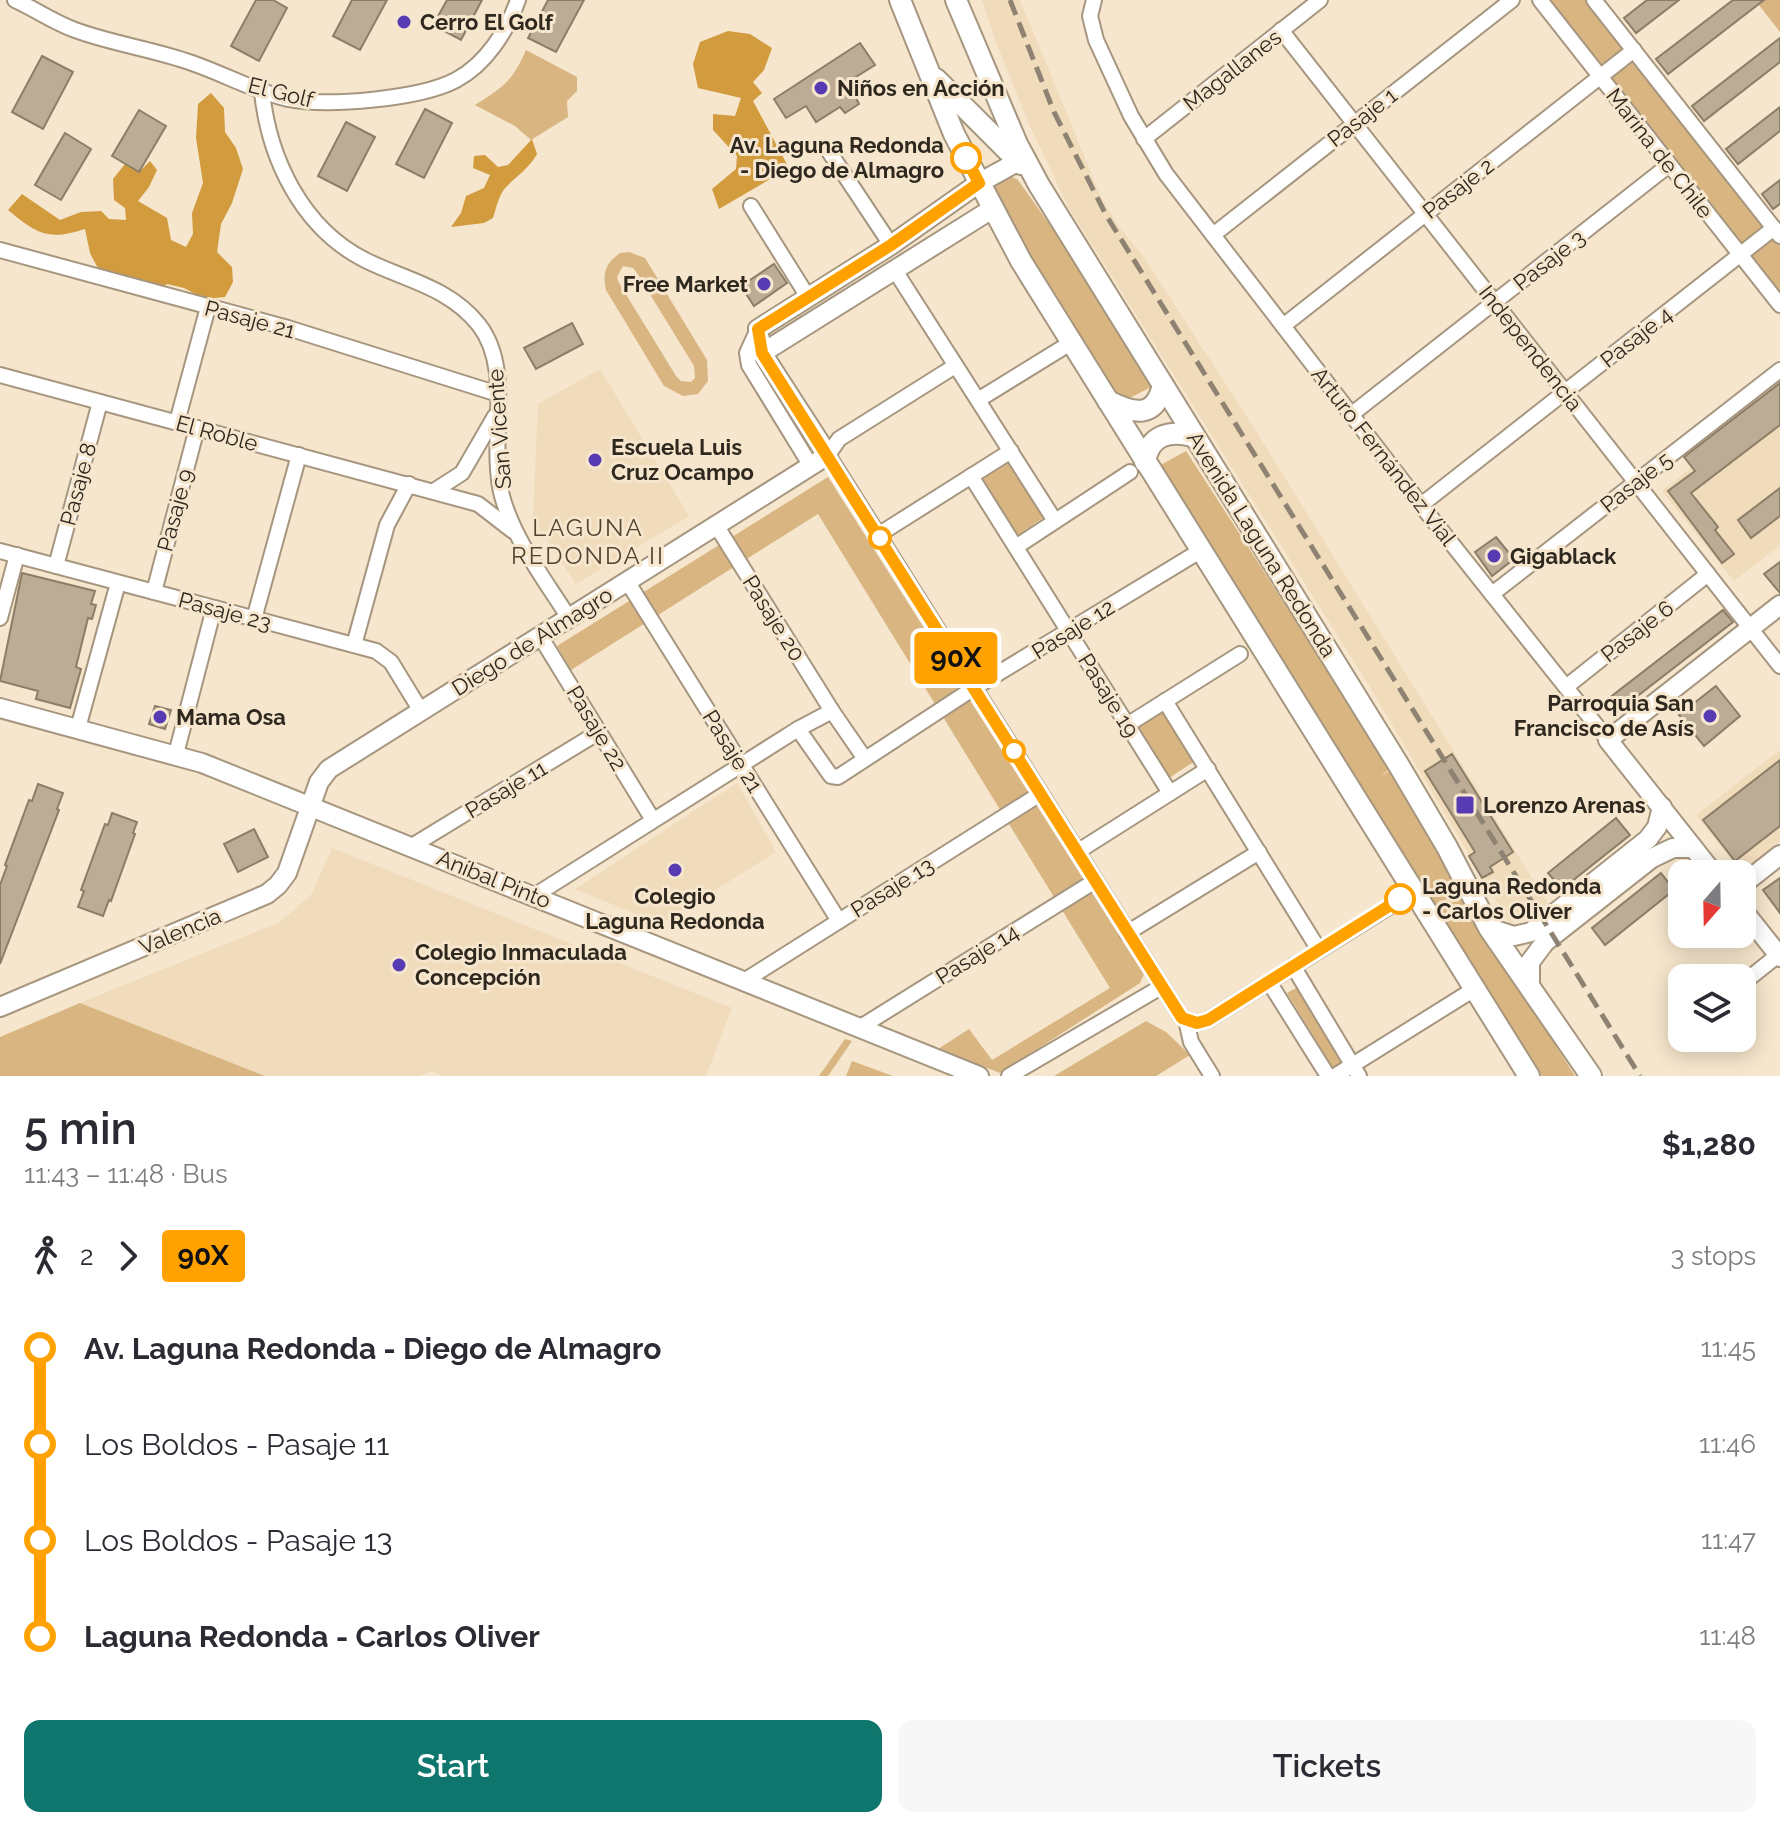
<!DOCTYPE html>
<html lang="en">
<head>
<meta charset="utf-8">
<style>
  body { margin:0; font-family:Raleway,sans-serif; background:#f7f7f7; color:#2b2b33; height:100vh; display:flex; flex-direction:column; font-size:30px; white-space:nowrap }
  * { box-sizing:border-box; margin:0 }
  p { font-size:26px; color:#7c7c81 }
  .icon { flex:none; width:44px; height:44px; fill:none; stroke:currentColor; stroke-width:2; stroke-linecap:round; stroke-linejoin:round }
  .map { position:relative; height:1076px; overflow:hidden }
  .side { display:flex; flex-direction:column; background:#fff; flex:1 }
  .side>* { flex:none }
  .badge { padding:0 16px; border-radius:6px; font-size:28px; line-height:52px }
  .needle { width:52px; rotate:200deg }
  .tools { position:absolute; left:1668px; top:860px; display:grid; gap:16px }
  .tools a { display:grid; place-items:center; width:88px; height:88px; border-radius:16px; background:#fff; box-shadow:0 4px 20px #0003; font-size:40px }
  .map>.badge { position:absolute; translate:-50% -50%; box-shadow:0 0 0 4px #fff }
  .legs { display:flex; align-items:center; gap:12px; height:88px; padding:0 24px; font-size:26px }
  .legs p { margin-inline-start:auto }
  .head { display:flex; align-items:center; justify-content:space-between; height:136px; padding:0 24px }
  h1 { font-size:44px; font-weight:600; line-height:60px }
  .button { display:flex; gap:16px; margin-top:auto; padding:16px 24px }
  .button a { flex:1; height:92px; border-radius:16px; background:#0f766e; color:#fff; font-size:32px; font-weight:600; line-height:92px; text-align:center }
  .button a+a { background:#f7f7f7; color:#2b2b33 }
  ul { padding:0 24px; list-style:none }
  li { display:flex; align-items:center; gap:28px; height:96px; font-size:30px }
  li i { display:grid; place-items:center; width:12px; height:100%; margin:0 10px; background:currentColor }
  li i::after { content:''; width:20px; height:20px; margin:-10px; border:6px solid; border-radius:50%; background:#fff }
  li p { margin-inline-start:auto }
  li:first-child i { background:linear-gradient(#0000 50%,currentColor 0) }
  li:last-child i { background:linear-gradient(currentColor 50%,#0000 0) }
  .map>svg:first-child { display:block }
  .built { fill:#f0dbbb }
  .green { fill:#d8b581; fill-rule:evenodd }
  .forest { fill:#d19b3e }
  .building { fill:#bcac95; stroke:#8c7d66; stroke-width:2 }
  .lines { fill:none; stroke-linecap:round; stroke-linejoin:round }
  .minor-casing { stroke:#a6967f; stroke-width:18 }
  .tertiary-casing { stroke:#a6967f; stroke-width:22 }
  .secondary-casing { stroke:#a6967f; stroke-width:24 }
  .minor { stroke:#fff; stroke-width:14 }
  .tertiary { stroke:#fff; stroke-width:18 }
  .secondary { stroke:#fff; stroke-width:20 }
  .rail { stroke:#8e8372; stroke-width:5; stroke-dasharray:16 8; stroke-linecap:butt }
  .line-1-casing { stroke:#fff; stroke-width:18 }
  .line-1 { stroke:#ffa200; stroke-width:12 }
  .poi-dot { fill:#573bb3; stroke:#f6e6cd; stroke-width:3 }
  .stop-1-dot { fill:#fff; stroke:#ffa200; stroke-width:4 }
  .labels { text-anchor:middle; stroke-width:6; stroke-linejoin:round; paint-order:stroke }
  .poi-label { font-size:22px; font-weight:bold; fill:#2f281f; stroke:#f6e6cd; text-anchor:start }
  .street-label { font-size:22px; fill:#2f281f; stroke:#f6e6cd }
  .stop-label { font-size:22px; font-weight:bold; fill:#2f281f; stroke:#f6e6cd; text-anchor:end }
  .neighbourhood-label { font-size:24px; letter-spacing:2px; fill:#51432f; stroke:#f6e6cd }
</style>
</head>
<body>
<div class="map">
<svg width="1780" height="1076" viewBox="0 0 1780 1076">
  <rect width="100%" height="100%" fill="#f6e6cd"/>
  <g class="built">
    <polygon points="982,0 1020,0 1101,197 1118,225 1145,259 1256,431 1548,904 1523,921 1509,922 1368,684 1069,208 1029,124 994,37"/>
    <polygon points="600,369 689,516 576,584 533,519 538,404"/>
    <polygon points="1780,397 1780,545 1734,581 1662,491"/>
    <polygon points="1780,750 1780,841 1741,872 1696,815"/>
    <polygon points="737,783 776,852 661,924 575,889"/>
    <polygon points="332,848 732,1008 706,1076 444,1076 432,1071 418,1076 265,1076 80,1003 280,922 311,895"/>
  </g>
  <g class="green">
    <polygon points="1550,0 1588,0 1780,244 1780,293"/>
    <polygon points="1755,0 1780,0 1780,32"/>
    <path d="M526,50L577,77V91L567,101L568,117L531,140L515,126L475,105C504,86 512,82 526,50Z"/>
    <polygon points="1006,175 1017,179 1023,187 1161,382 1118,404 1008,225 989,184"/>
    <path d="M629,252L645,258L707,360L708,381L698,394L683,396L664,386L606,290C602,273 606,263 620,253ZM623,266L633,268L637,273L694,366L695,378L691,382L681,381L676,376L619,283L617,277Z"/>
    <polygon points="1186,451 1391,768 1380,777 1392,769 1435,842 1456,889 1575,1076 1542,1076 1157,467"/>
    <polygon points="1006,460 1044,517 1016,537 978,478"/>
    <polygon points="828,477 1144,974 1140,983 1000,1073 938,1049 969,1029 992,1060 1110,988 818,514 571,670 557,646"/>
    <polygon points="1163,703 1198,759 1169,778 1133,722"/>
    <polygon points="1298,987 1352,1076 1338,1076 1287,993"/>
    <polygon points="80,1003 265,1076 0,1076 0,1037"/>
    <polygon points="1146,1021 1166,1032 1190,1055 1156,1076 1054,1076"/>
    <polygon points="845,1039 852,1041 828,1076 819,1076"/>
    <polygon points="852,1061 893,1076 846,1076"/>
  </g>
  <g class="forest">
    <polygon points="728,31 750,34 772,48 764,70 753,82 762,93 753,101 789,168 719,209 712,189 736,169 737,156 713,130 713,114 735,116 741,98 698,88 693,64 700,42"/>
    <path d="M211,93L224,108L225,132L236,148L243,169L232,203L221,224L217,252L232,267L233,282L225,297L205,299L184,288L167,284L153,294L100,272L90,253L85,229C48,241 37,234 8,210L22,194L60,220L81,212L101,211L109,219L126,220L125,208L114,200L113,179L125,164L139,172L150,161L157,170L149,187L138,201L167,218L171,240L186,247L193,234L192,213L203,183L196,138L198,104Z"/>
    <path d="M532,139L537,154C529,168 517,176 506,187C499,194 496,209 493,218L484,223L451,227L461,213L466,196L484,188L490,175L473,168L474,156L485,155L498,167L508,165Z"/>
  </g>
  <g class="building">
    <polygon points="256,0 273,0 287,8 259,61 231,46"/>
    <polygon points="352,0 387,0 360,50 333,36"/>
    <polygon points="447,0 482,0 461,40 433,25"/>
    <polygon points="548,0 584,0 556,52 528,38"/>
    <polygon points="1647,0 1679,0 1636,33 1624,18"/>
    <polygon points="1733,0 1764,0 1668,74 1656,59"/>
    <polygon points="1780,38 1780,62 1704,121 1692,106"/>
    <polygon points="860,43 875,65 848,82 859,104 845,113 840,107 816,122 806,106 786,118 774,99"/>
    <polygon points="42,56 73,72 43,129 12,112"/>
    <polygon points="1780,107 1780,131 1738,164 1726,149"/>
    <polygon points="425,109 452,123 424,178 396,164"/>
    <polygon points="139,110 166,126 139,172 112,156"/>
    <polygon points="346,122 375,137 347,191 318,176"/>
    <polygon points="65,133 91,149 61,200 35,185"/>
    <polygon points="1780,180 1780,204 1773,209 1762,194"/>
    <polygon points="774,264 787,283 754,306 741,286"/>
    <polygon points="572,323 583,344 536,369 524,348"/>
    <polygon points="1780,383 1780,425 1691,493 1718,527 1715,530 1734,554 1722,563 1668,491 1695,471 1684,457"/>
    <polygon points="1780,488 1780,516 1751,538 1738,520"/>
    <polygon points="1496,537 1514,559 1492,576 1475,552"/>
    <polygon points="1780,562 1780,593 1764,574"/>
    <polygon points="22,573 95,591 91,604 96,605 92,619 88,618 76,667 81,669 70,708 36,699 38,691 0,681"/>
    <polygon points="1723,610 1733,622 1613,715 1604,702"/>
    <polygon points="1716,686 1740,716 1704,746 1679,715"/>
    <polygon points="155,706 171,710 165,729 149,724"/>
    <polygon points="1452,754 1513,852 1490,867 1493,872 1482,878 1469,856 1475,852 1425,771"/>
    <polygon points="1780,760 1780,826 1735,861 1703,820"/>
    <polygon points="38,784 63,793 57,809 59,810 0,964 0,885 7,866 5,865 29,800 32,801"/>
    <polygon points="112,813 137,822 133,833 135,834 111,901 109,900 103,916 78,907 84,891 81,890 105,824 108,825"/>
    <polygon points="1616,818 1630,835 1562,889 1548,873"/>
    <polygon points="254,829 268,857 238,872 224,844"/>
    <polygon points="1661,873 1674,890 1605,945 1592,928"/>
    <polygon points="1780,878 1780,913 1763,890"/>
  </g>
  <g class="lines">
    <defs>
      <g id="minor">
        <path d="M15,0C35,9 53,22 75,30C113,44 153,49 192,63C224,74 254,91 288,99C328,107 420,99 456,80C486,64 507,31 518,0"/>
        <polyline points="1094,0 1090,16 1096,40 1131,116 1166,174 1421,505 1608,740"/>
        <polyline points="1540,0 1780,305"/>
        <polyline points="1594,0 1780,236"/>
        <polyline points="1281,30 1780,666"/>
        <path d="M262,92C269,159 302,228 365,260C405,280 449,287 479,325C514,370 488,442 502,496C514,540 545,580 569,618"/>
        <polyline points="1144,139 1320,0"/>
        <polyline points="828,150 891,245"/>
        <polyline points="751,206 808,297"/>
        <polyline points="1213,235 1512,0"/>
        <polyline points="0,250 288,328 498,394"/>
        <polyline points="894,269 1055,521"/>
        <polyline points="1283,326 1634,50"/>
        <polyline points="758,329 747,353 749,365 811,466"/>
        <polyline points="955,366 839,439 828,455 1182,1018 1197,1023 1208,1020 1414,891"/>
        <polyline points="0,375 478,504 513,531"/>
        <polyline points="978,400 1072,342"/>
        <polyline points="1352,414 1669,165"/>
        <polyline points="177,422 208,307"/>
        <polyline points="971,476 1170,793"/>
        <polyline points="434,491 462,473 495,416"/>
        <polyline points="1421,505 1774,228"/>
        <polyline points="716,525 832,711"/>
        <polyline points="878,535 1011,451"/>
        <polyline points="1016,547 1130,472"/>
        <polyline points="0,551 376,651 391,662 421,711"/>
        <polyline points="56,566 100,402"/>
        <polyline points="627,581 839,921"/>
        <polyline points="154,592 197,428"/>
        <polyline points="1492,594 1780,370"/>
        <polyline points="0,618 17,555"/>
        <polyline points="254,619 299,455"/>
        <polyline points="540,636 653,820"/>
        <polyline points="354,645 387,525 409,484"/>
        <polyline points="1566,687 1708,574"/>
        <polyline points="1165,701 1319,950"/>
        <polyline points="1127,725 1240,654"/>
        <polyline points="78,728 118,583"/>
        <polyline points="176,754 214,608"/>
        <polyline points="865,759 832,711 798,729 831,776 838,777 974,688 1200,551"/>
        <polyline points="412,846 599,732"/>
        <polyline points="1077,852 1208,769"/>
        <polyline points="534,896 798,729"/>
        <polyline points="1127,933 1259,852"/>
        <polyline points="1293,966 1359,1076"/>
        <polyline points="744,981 1040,794"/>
        <polyline points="1269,982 1328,1076"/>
        <polyline points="1742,984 1778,955"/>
        <polyline points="1186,1020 1191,1042 1212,1076"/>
        <polyline points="859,1028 1095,881"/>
        <polyline points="1679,1034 1682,1031"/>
        <polyline points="1009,1076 1161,987"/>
        <polyline points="1335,1076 1476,988"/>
      </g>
      <g id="tertiary">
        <polyline points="762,353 992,209"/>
        <polyline points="0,708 202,763 979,1076"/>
        <polyline points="1714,874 1608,740 1780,605"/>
        <polyline points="1742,885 1780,855"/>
        <polyline points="1742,909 1780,957"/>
        <polyline points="1489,928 1514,936 1531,932 1648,839 1657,827 1662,807"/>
        <polyline points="1530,989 1530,962 1545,942 1652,858 1673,848 1693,848"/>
        <polyline points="0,1007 267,894 278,885 287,873 319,782 329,769 828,455 762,353 758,329 891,245 979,183 1019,161"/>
      </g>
      <g id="secondary">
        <polyline points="900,0 954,134 1021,261 1529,1076"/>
        <polyline points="956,0 1017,144 1039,185 1398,764 1447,847 1489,928 1591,1076"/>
        <polyline points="936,79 1021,164"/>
        <path d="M1108,401C1134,414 1155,419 1163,385"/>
        <path d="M1145,462C1149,435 1169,430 1193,436"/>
      </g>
    </defs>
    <use href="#minor" class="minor-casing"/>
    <use href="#tertiary" class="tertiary-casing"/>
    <use href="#secondary" class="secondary-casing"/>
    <use href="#minor" class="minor"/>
    <use href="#tertiary" class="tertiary"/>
    <use href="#secondary" class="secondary"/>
    <polyline class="rail" points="1010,0 1054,112 1106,215 1640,1076"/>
  </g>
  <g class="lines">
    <defs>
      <polyline id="line-1" points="966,158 979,183 891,245 758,329 762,353 1182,1018 1197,1023 1208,1020 1400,899"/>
    </defs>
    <use href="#line-1" class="line-1-casing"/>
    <use href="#line-1" class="line-1"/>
  </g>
  <g class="poi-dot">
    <circle cx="404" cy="22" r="8"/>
    <circle cx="821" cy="88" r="8"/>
    <circle cx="764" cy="284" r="8"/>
    <circle cx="595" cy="460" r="8"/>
    <circle cx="1494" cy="556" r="8"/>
    <circle cx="1710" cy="716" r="8"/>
    <circle cx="160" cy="717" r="8"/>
    <rect x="1455" y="795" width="20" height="20" rx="4"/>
    <circle cx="675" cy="870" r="8"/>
    <circle cx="399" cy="965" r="8"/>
  </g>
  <g class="stop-1-dot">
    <circle cx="966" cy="158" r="14"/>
    <circle cx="880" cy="538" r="10"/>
    <circle cx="1014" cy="751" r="10"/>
    <circle cx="1400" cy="899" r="14"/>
  </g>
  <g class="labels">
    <g class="poi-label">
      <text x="420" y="30">Cerro El Golf</text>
      <text x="837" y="96">Niños en Acción</text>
      <text x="748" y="292" text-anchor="end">Free Market</text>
      <text x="611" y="455">Escuela Luis<tspan x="611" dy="25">Cruz Ocampo</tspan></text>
      <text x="1510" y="564">Gigablack</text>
      <text x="1694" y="711" text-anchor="end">Parroquia San<tspan x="1694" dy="25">Francisco de Asís</tspan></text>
      <text x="176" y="725">Mama Osa</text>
      <text x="1483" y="813">Lorenzo Arenas</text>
      <text x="675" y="904" text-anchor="middle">Colegio<tspan x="675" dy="25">Laguna Redonda</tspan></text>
      <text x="415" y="960">Colegio Inmaculada<tspan x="415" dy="25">Concepción</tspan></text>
    </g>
    <g class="street-label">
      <text transform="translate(1232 70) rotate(-38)" y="8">Magallanes</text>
      <text transform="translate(281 92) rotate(14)" y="8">El Golf</text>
      <text transform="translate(1362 117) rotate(-38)" y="8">Pasaje 1</text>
      <text transform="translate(1660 153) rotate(52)" y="8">Marina de Chile</text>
      <text transform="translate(1458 188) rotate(-38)" y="8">Pasaje 2</text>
      <text transform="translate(1549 260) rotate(-38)" y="8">Pasaje 3</text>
      <text transform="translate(250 319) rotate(15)" y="8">Pasaje 21</text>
      <text transform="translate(1636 337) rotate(-38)" y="8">Pasaje 4</text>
      <text transform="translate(1531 348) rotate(52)" y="8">Independencia</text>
      <text transform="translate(499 429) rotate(-94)" y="8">San Vicente</text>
      <text transform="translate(217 433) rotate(15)" y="8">El Roble</text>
      <text transform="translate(1384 456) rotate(52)" y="8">Arturo Fernández Vial</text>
      <text transform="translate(1636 482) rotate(-38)" y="8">Pasaje 5</text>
      <text transform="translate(78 484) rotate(-75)" y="8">Pasaje 8</text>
      <text transform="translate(175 510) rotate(-75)" y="8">Pasaje 9</text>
      <text transform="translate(1262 544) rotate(58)" y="8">Avenida Laguna Redonda</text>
      <text transform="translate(225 611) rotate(15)" y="8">Pasaje 23</text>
      <text transform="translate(774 618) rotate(58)" y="8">Pasaje 20</text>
      <text transform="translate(1073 629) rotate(-32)" y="8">Pasaje 12</text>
      <text transform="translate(1637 631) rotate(-38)" y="8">Pasaje 6</text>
      <text transform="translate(532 641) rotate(-32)" y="8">Diego de Almagro</text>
      <text transform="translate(1109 695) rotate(58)" y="8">Pasaje 19</text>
      <text transform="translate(597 728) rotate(59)" y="8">Pasaje 22</text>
      <text transform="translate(733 751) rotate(58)" y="8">Pasaje 21</text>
      <text transform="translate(506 789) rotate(-31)" y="8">Pasaje 11</text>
      <text transform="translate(494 879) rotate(22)" y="8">Aníbal Pinto</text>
      <text transform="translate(892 887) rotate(-32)" y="8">Pasaje 13</text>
      <text transform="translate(180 931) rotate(-23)" y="8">Valencia</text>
      <text transform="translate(977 954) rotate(-32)" y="8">Pasaje 14</text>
    </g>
    <g class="stop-label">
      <text x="944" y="153">Av. Laguna Redonda<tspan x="944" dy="25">- Diego de Almagro</tspan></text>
      <text x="1422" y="894" text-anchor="start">Laguna Redonda<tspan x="1422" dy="25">- Carlos Oliver</tspan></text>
    </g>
    <g class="neighbourhood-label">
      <text x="588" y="536">LAGUNA<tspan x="588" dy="28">REDONDA II</tspan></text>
    </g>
  </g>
</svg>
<div class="tools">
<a><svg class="needle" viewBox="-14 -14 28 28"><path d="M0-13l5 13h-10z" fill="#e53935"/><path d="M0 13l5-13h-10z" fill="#7c7c81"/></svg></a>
<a><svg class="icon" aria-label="layers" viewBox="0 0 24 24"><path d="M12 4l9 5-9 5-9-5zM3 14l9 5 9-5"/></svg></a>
</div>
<b class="badge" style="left:956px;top:658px;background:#ffa200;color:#111">90X</b>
</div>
<section class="side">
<div class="head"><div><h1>5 min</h1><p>11:43 – 11:48 · Bus</p></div><b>$1,280</b></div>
<div class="legs"><svg class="icon" aria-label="walk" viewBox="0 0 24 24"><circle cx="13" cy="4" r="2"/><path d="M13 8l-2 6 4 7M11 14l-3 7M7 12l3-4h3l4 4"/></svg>2<svg class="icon" aria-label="forward" viewBox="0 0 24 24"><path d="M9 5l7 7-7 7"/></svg><b class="badge" style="background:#ffa200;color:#111">90X</b><p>3 stops</p></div>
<ul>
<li><i style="color:#ffa200"></i><b>Av. Laguna Redonda - Diego de Almagro</b><p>11:45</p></li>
<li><i style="color:#ffa200"></i><span>Los Boldos - Pasaje 11</span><p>11:46</p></li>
<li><i style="color:#ffa200"></i><span>Los Boldos - Pasaje 13</span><p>11:47</p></li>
<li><i style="color:#ffa200"></i><b>Laguna Redonda - Carlos Oliver</b><p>11:48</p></li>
</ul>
<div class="button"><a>Start</a><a>Tickets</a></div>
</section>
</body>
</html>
